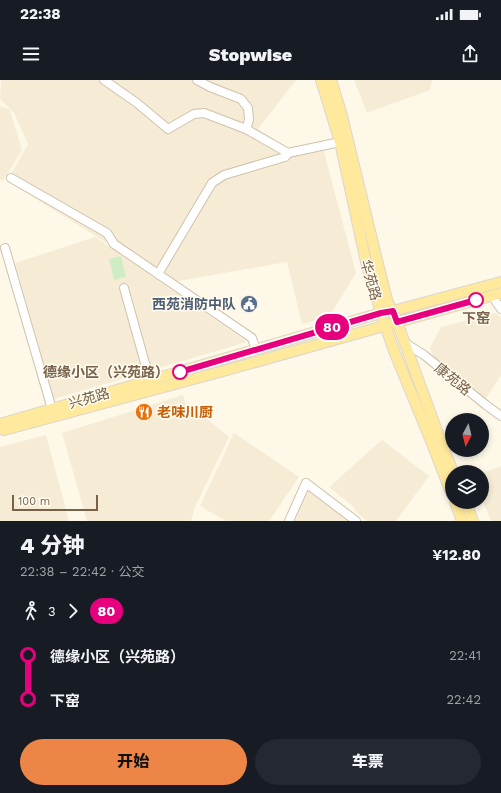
<!DOCTYPE html>
<html lang="zh">
<head>
<meta charset="utf-8">
<style>
  body { margin:0; font-family:"Work Sans","Noto Sans SC",sans-serif; background:#242831; color:#f1f3f6; height:100vh; display:flex; flex-direction:column; font-size:15px; white-space:nowrap }
  * { box-sizing:border-box; margin:0 }
  p { font-size:13px; color:#9ea1a6 }
  .icon { flex:none; width:22px; height:22px; fill:none; stroke:currentColor; stroke-width:2; stroke-linecap:round; stroke-linejoin:round }
  .map { position:relative; height:441px; overflow:hidden }
  .panel { display:flex; flex-direction:column; background:#171b24; flex:1 }
  .panel>* { flex:none }
  .badge { padding:0 8px; border-radius:13px; font-size:14px; line-height:26px }
  .needle { width:26px; rotate:187deg }
  .fabs { position:absolute; left:445px; top:333px; display:grid; gap:8px }
  .fabs a { display:grid; place-items:center; width:44px; height:44px; border-radius:50%; background:#171b24; box-shadow:0 2px 6px #0003; font-size:20px }
  .scale { position:absolute; left:12px; bottom:10px; width:86px; box-sizing:border-box; padding-left:4px; border:2px solid #79624a; border-top:0; font-size:11px; line-height:14px; white-space:nowrap; color:#79624a; -webkit-text-stroke:3px #fffbef; paint-order:stroke }
  .map>.badge { position:absolute; translate:-50% -50%; box-shadow:0 0 0 2px #fff }
  .legs { display:flex; align-items:center; gap:6px; height:44px; padding:0 20px; font-size:13px }
  .legs p { margin-inline-start:auto }
  .summary { display:flex; align-items:center; justify-content:space-between; height:68px; padding:0 20px }
  h1 { font-size:22px; font-weight:800; line-height:30px }
  .button { display:flex; gap:8px; margin-top:auto; padding:8px 20px }
  .button a { flex:1; height:46px; border-radius:24px; background:#ed8547; color:#111; font-size:16px; font-weight:800; line-height:46px; text-align:center }
  .button a+a { background:#242831; color:#f1f3f6 }
  ul { padding:0 20px; list-style:none }
  li { display:flex; align-items:center; gap:14px; height:44px; font-size:15px }
  li i { display:grid; place-items:center; width:6px; height:100%; margin:0 5px; background:currentColor }
  li i::after { content:''; width:10px; height:10px; margin:-5px; border:3px solid; border-radius:50%; background:#171b24 }
  li p { margin-inline-start:auto }
  li:first-child i { background:linear-gradient(#0000 50%,currentColor 0) }
  li:last-child i { background:linear-gradient(currentColor 50%,#0000 0) }
  .status { display:flex; justify-content:space-between; align-items:center; height:28px; padding:0 20px; background:#171b24; direction:ltr }
  .status svg { height:11px; fill:currentColor }
  header { display:flex; justify-content:space-between; align-items:center; height:52px; padding:0 20px; background:#171b24; font-size:18px; font-weight:800 }
  .map>svg:first-child { display:block }
  .residential { fill:#f6ecd5 }
  .green { fill:#cfedc5 }
  .lines { fill:none; stroke-linecap:round; stroke-linejoin:round }
  .minor-casing { stroke:#d0c1ac; stroke-width:10 }
  .major-casing { stroke:#dcd6d0; stroke-width:12 }
  .minor { stroke:#fff; stroke-width:8 }
  .major { stroke:#ffe99d; stroke-width:10 }
  .line-1-casing { stroke:#fff; stroke-width:9 }
  .line-1 { stroke:#e6007e; stroke-width:6 }
  .stop-1-dot { fill:#fff; stroke:#e6007e; stroke-width:2 }
  .labels { text-anchor:middle; stroke-width:3; stroke-linejoin:round; paint-order:stroke }
  .street-label { font-size:14px; fill:#79624a; stroke:#fffbef }
  .service-label { font-size:14px; font-weight:bold; fill:#4e5e75; stroke:#fffbef; text-anchor:end }
  .stop-label { font-size:14px; font-weight:bold; fill:#79624a; stroke:#fffbef }
  .food-label { font-size:14px; font-weight:bold; fill:#c56008; stroke:#fffbef; text-anchor:start }
</style>
</head>
<body>
<div class="status"><b>22:38</b><svg viewBox="0 0 49 12"><path d="M0 12V9h3v3zM5 12V6h3v6zM10 12V3h3v9zM15 12V0h3v12zM26 1h20v11H26zM47 4h2v5h-2z"/></svg></div>
<header><svg class="icon" aria-label="menu" viewBox="0 0 24 24"><path d="M4 6h16M4 12h16M4 18h16"/></svg>Stopwise<svg class="icon" aria-label="share" viewBox="0 0 24 24"><path d="M12 15V3M7 8l5-5 5 5M5 13v7h14v-7"/></svg></header>
<div class="map">
<svg width="501" height="441" viewBox="0 0 501 441">
  <rect width="100%" height="100%" fill="#fdf8e8"/>
  <g class="residential">
    <polygon points="1,0 296,0 258,49 285,68 278,81 323,68 356,193 329,237 302,244 287,182 178,201 162,193 211,100 157,194 7,101 28,64 14,33 0,19"/>
    <polygon points="354,0 432,0 430,10 367,33"/>
    <polygon points="0,26 10,30 22,70 3,101 0,99"/>
    <polygon points="95,157 247,262 54,319 15,183"/>
    <polygon points="496,233 501,237 501,295 485,320 435,279 430,268 441,247"/>
    <polygon points="183,315 187,330 194,328 229,357 195,427 191,441 87,441 62,353"/>
    <polygon points="234,353 299,397 269,441 226,441 200,426"/>
    <polygon points="46,355 69,441 0,441 0,367"/>
    <polygon points="382,360 429,396 396,441 367,441 354,430 355,428 329,407"/>
    <polygon points="501,386 501,441 491,441 482,419 482,393"/>
    <polygon points="307,410 348,440 347,441 295,441"/>
  </g>
  <polygon class="green" points="121,176 126,197 114,200 109,179"/>
  <g class="lines">
    <defs>
      <g id="minor">
        <polyline points="104,0 137,23 168,49 194,34 204,33 246,49"/>
        <polyline points="197,0 210,7 241,19 248,28 249,40 246,49 288,73 340,62"/>
        <polyline points="11,98 107,153 114,164 252,258 256,270"/>
        <polyline points="5,168 52,329"/>
        <polyline points="158,194 212,103 224,95 285,77 288,73"/>
        <polyline points="124,208 150,301"/>
        <polyline points="492,216 501,229"/>
        <polyline points="405,263 424,275 486,325 501,336"/>
        <polyline points="289,441 306,403 356,441"/>
      </g>
      <g id="major">
        <polyline points="321,0 340,62 366,182 381,233 394,271 431,361 452,415"/>
        <polyline points="331,0 341,32 377,180 387,220 397,242 440,359 453,392"/>
        <polyline points="0,344 381,233 393,231 501,202"/>
        <polyline points="4,350 227,290 501,213"/>
        <polyline points="455,422 462,441"/>
        <polyline points="466,422 473,441"/>
      </g>
    </defs>
    <use href="#minor" class="minor-casing"/>
    <use href="#major" class="major-casing"/>
    <use href="#minor" class="minor"/>
    <use href="#major" class="major"/>
  </g>
  <g class="lines">
    <defs>
      <polyline id="line-1" points="180,292 381,233 393,231 397,242 476,220"/>
    </defs>
    <use href="#line-1" class="line-1-casing"/>
    <use href="#line-1" class="line-1"/>
  </g>
  <defs>
    <symbol id="civic-disc" viewBox="-11 -11 22 22"><circle r="9.5" fill="#5c6f8a" stroke="#fffbef"/><path d="M-.6-6.5H3V-4.5H.6V-3L4-1V1h2V6H-6V1h2V-1L-.6-3ZM-1.2 2.5V6h2.4V2.5Z" fill="#fff"/></symbol>
    <symbol id="restaurant-disc" viewBox="-11 -11 22 22"><circle r="9.5" fill="#e8710a" stroke="#fffbef"/><path d="M-5-6h1v4h1v-4h1v4h1v-4h1v5L-1.5 .5V6h-2V.5L-5-1ZM5-6V6H3V1.5H1.5Q1.5-4 5-6Z" fill="#fff"/></symbol>
  </defs>
  <g fill-rule="evenodd">
    <use href="#civic-disc" x="239" y="214" width="20" height="20"/>
    <use href="#restaurant-disc" x="134" y="322" width="20" height="20"/>
  </g>
  <g class="stop-1-dot">
    <circle cx="476" cy="220" r="7"/>
    <circle cx="180" cy="292" r="7"/>
  </g>
  <g class="labels">
    <g class="street-label">
      <text transform="translate(371 200) rotate(74)" y="5">华苑路</text>
      <text transform="translate(453 299) rotate(39)" y="5">康苑路</text>
      <text transform="translate(89 318) rotate(-16)" y="5">兴苑路</text>
    </g>
    <g class="service-label">
      <text x="236" y="229">西苑消防中队</text>
    </g>
    <g class="stop-label">
      <text x="476" y="243">下窑</text>
      <text x="169" y="297" text-anchor="end">德缘小区（兴苑路）</text>
    </g>
    <g class="food-label">
      <text x="157" y="337">老味川厨</text>
    </g>
  </g>
</svg>
<div class="fabs">
<a><svg class="needle" viewBox="-14 -14 28 28"><path d="M0-13l5 13h-10z" fill="#e53935"/><path d="M0 13l5-13h-10z" fill="#9ea1a6"/></svg></a>
<a><svg class="icon" aria-label="layers" viewBox="0 0 24 24"><path d="M12 4l9 5-9 5-9-5zM3 14l9 5 9-5"/></svg></a>
</div>
<div class="scale">100 m</div>
<b class="badge" style="left:332px;top:247px;background:#e6007e;color:#fff">80</b>
</div>
<section class="panel">
<div class="summary"><div><h1>4 分钟</h1><p>22:38 – 22:42 · 公交</p></div><b>¥12.80</b></div>
<div class="legs"><svg class="icon" aria-label="walk" viewBox="0 0 24 24"><circle cx="13" cy="4" r="2"/><path d="M13 8l-2 6 4 7M11 14l-3 7M7 12l3-4h3l4 4"/></svg>3<svg class="icon" aria-label="forward" viewBox="0 0 24 24"><path d="M9 5l7 7-7 7"/></svg><b class="badge" style="background:#e6007e;color:#fff">80</b></div>
<ul>
<li><i style="color:#e6007e"></i><b>德缘小区（兴苑路）</b><p>22:41</p></li>
<li><i style="color:#e6007e"></i><b>下窑</b><p>22:42</p></li>
</ul>
<div class="button"><a>开始</a><a>车票</a></div>
</section>
</body>
</html>
